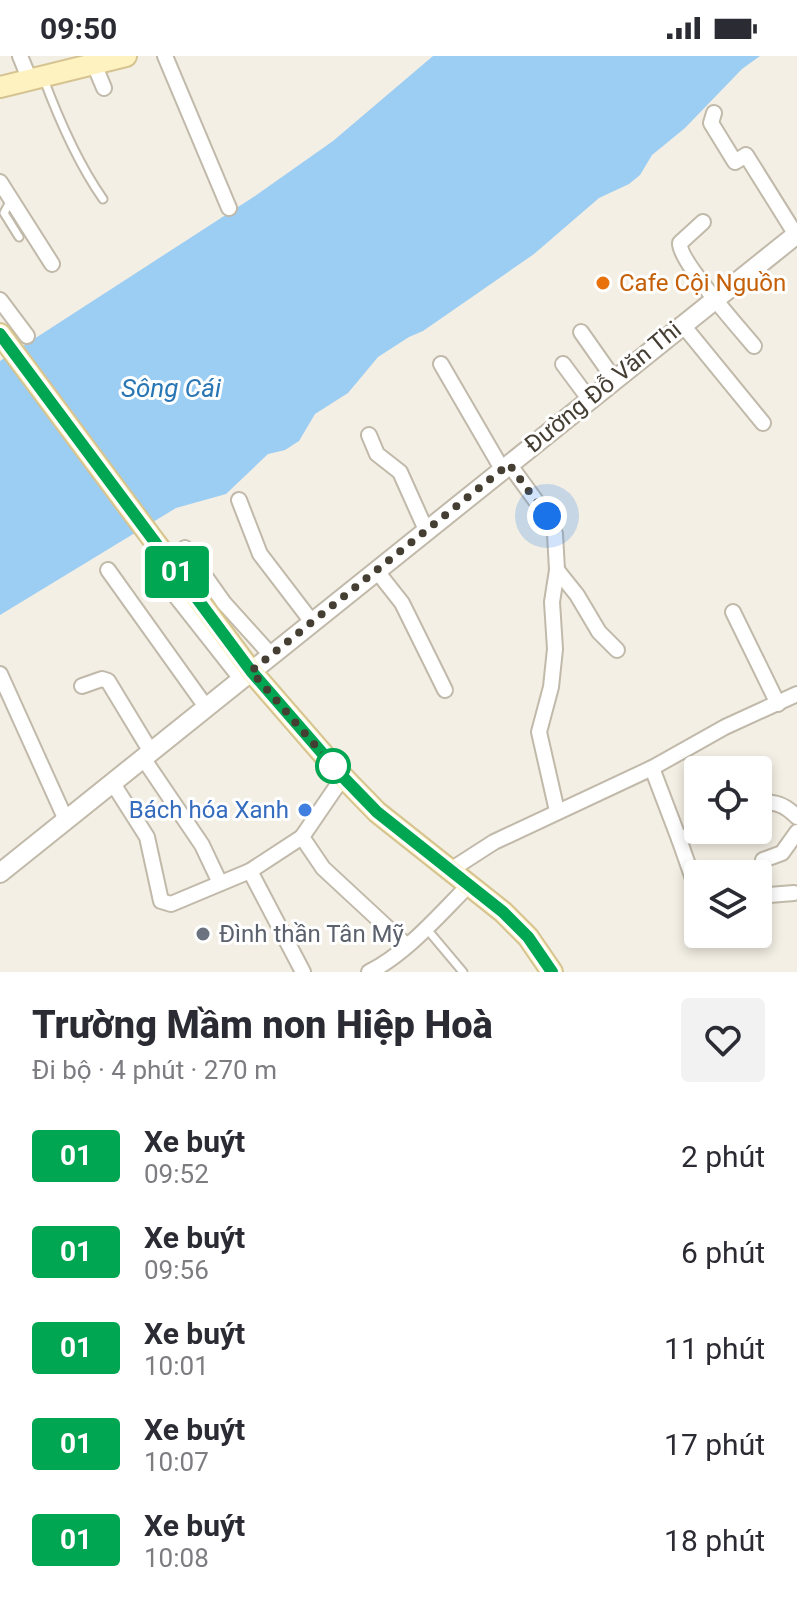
<!DOCTYPE html>
<html lang="vi">
<head>
<meta charset="utf-8">
<style>
  body { margin:0; font-family:Roboto,sans-serif; background:#f2f2f3; color:#2b2b33; height:100vh; display:flex; flex-direction:column; font-size:30px; white-space:nowrap }
  * { box-sizing:border-box; margin:0 }
  p { font-size:26px; color:#7c7c81 }
  .icon { flex:none; width:44px; height:44px; fill:none; stroke:currentColor; stroke-width:2; stroke-linecap:round; stroke-linejoin:round }
  .map { position:relative; height:916px; overflow:hidden }
  .drawer { display:flex; flex-direction:column; background:#fff; flex:1 }
  .drawer>* { flex:none }
  .badge { padding:0 16px; border-radius:6px; font-size:28px; line-height:52px }
  .tools { position:absolute; left:684px; top:700px; display:grid; gap:16px }
  .tools a { display:grid; place-items:center; width:88px; height:88px; border-radius:8px; background:#fff; box-shadow:0 4px 12px #0003; font-size:40px }
  .you { position:absolute; width:40px; height:40px; margin:-20px; border:6px solid #fff; border-radius:50%; background:#1a73e8; box-shadow:0 0 0 12px #1a73e833 }
  .map>.badge { position:absolute; translate:-50% -50%; box-shadow:0 0 0 4px #fff }
  .round { display:grid; place-items:center; flex:none; width:84px; height:84px; border-radius:8px; background:#f2f2f3 }
  .overview { display:flex; align-items:center; justify-content:space-between; height:136px; padding:0 32px }
  h1 { font-size:38px; font-weight:800; line-height:60px }
  ul { padding:0; list-style:none }
  li { display:flex; align-items:center; gap:24px; height:96px; padding:0 32px }
  li div { flex:1 }
  li b { display:block; font-size:30px }
  li em { font-style:normal }
  li .badge { min-width:88px; font-weight:700; text-align:center }
  .status { display:flex; justify-content:space-between; align-items:center; height:56px; padding:0 40px; background:#fff; direction:ltr }
  .status svg { height:22px; fill:currentColor }
  .map>svg:first-child { display:block }
  .water { fill:#9ccdf3 }
  .lines { fill:none; stroke-linecap:round; stroke-linejoin:round }
  .service-casing { stroke:#c1b9a9; stroke-width:11 }
  .minor-casing { stroke:#c1b9a9; stroke-width:18 }
  .tertiary-casing { stroke:#c1b9a9; stroke-width:22 }
  .secondary-casing { stroke:#d5c491; stroke-width:24 }
  .service { stroke:#fff; stroke-width:7 }
  .minor { stroke:#fff; stroke-width:14 }
  .tertiary { stroke:#fff; stroke-width:18 }
  .secondary { stroke:#fff2c1; stroke-width:20 }
  .line-casing { stroke:#fff; stroke-width:18 }
  .line { stroke:#00a651; stroke-width:12 }
  .walk { stroke:#453e33; stroke-width:8; stroke-dasharray:0 14.4 }
  .food-dot { fill:#e8710a; stroke:#fff; stroke-width:3 }
  .stop-dot { fill:#fff; stroke:#00a651; stroke-width:4 }
  .shop-dot { fill:#3f7fe0; stroke:#fff; stroke-width:3 }
  .worship-dot { fill:#6b7280; stroke:#fff; stroke-width:3 }
  .labels { text-anchor:middle; stroke-width:6; stroke-linejoin:round; paint-order:stroke }
  .food-label { font-size:24px; fill:#c56008; stroke:#fff; text-anchor:start }
  .street-label { font-size:24px; fill:#453e33; stroke:#fff }
  .shop-label { font-size:24px; fill:#366cbe; stroke:#fff; text-anchor:end }
  .worship-label { font-size:24px; fill:#5b616d; stroke:#fff; text-anchor:start }
  .water-label { font-size:26px; font-style:italic; fill:#2976b5; stroke:#fff }
</style>
</head>
<body>
<div class="status"><b>09:50</b><svg viewBox="0 0 49 12"><path d="M0 12V9h3v3zM5 12V6h3v6zM10 12V3h3v9zM15 12V0h3v12zM26 1h20v11H26zM47 4h2v5h-2z"/></svg></div>
<div class="map">
<svg width="797" height="916" viewBox="0 0 797 916">
  <rect width="100%" height="100%" fill="#f3efe4"/>
  <polygon class="water" points="433,0 760,0 742,13 685,72 652,99 640,119 629,128 599,142 534,198 423,275 409,281 378,301 348,337 315,358 299,385 285,394 268,398 226,438 176,452 0,559 0,305 255,140 333,85"/>
  <g class="lines">
    <defs>
      <g id="service">
        <path d="M43,21C59,64 77,106 103,143"/>
        <polyline points="11,144 4,157 19,181"/>
        <polyline points="426,872 463,916"/>
      </g>
      <g id="minor">
        <polyline points="20,0 29,22"/>
        <polyline points="165,0 229,152"/>
        <polyline points="94,8 104,32"/>
        <polyline points="714,57 711,67 735,106 746,99 796,179"/>
        <polyline points="0,126 52,208"/>
        <path d="M703,166L680,187C678,204 740,273 754,290"/>
        <polyline points="0,244 27,280"/>
        <polyline points="682,268 763,367"/>
        <polyline points="581,276 614,323"/>
        <polyline points="441,308 502,413"/>
        <polyline points="563,308 589,343"/>
        <polyline points="369,379 377,398 400,416 426,474"/>
        <polyline points="509,408 547,460 555,478 557,514 552,546 555,593 551,631 539,676 557,755"/>
        <polyline points="239,444 260,498 312,566"/>
        <polyline points="185,492 224,547 271,599"/>
        <polyline points="152,510 241,623"/>
        <polyline points="108,514 206,651"/>
        <polyline points="376,514 402,547 445,634"/>
        <polyline points="557,514 577,539 599,576 617,594"/>
        <polyline points="733,556 778,648"/>
        <polyline points="0,618 66,764"/>
        <polyline points="82,630 102,623 108,625 151,696"/>
        <polyline points="143,702 202,789 220,827"/>
        <polyline points="652,712 679,783 703,774"/>
        <polyline points="343,721 302,781 323,812 406,889"/>
        <polyline points="112,726 147,781 161,845 171,848 250,815 302,781"/>
        <path d="M758,746C776,746 784,748 797,761"/>
        <polyline points="679,783 698,837"/>
        <polyline points="763,804 782,797 797,776"/>
        <polyline points="250,815 303,916"/>
        <polyline points="449,815 494,786 652,712 725,671 797,638"/>
        <polyline points="758,844 769,839 794,837"/>
        <path d="M369,916C405,899 440,858 468,830"/>
      </g>
      <polyline id="tertiary" points="0,817 797,178"/>
      <g id="secondary">
        <polyline points="0,31 126,0"/>
        <polyline points="0,278 251,615 343,721 377,756 503,856 528,881 552,916"/>
      </g>
    </defs>
    <use href="#service" class="service-casing"/>
    <use href="#minor" class="minor-casing"/>
    <use href="#tertiary" class="tertiary-casing"/>
    <use href="#secondary" class="secondary-casing"/>
    <use href="#service" class="service"/>
    <use href="#minor" class="minor"/>
    <use href="#tertiary" class="tertiary"/>
    <use href="#secondary" class="secondary"/>
  </g>
  <g class="lines">
    <defs>
      <polyline id="line" points="0,278 251,615 343,721 377,756 503,856 528,881 552,916"/>
    </defs>
    <use href="#line" class="line-casing"/>
    <use href="#line" class="line"/>
    <polyline class="walk" points="333,710 251,615 509,408 547,460"/>
  </g>
  <circle class="food-dot" cx="603" cy="227" r="8"/>
  <circle class="stop-dot" cx="333" cy="710" r="16"/>
  <circle class="shop-dot" cx="305" cy="754" r="8"/>
  <circle class="worship-dot" cx="203" cy="878" r="8"/>
  <g class="labels">
    <g class="food-label">
      <text x="619" y="235">Cafe Cội Nguồn</text>
    </g>
    <g class="street-label">
      <text transform="translate(603 331) rotate(-39)" y="8">Đường Đỗ Văn Thi</text>
    </g>
    <g class="shop-label">
      <text x="289" y="762">Bách hóa Xanh</text>
    </g>
    <g class="worship-label">
      <text x="219" y="886">Đình thần Tân Mỹ</text>
    </g>
    <g class="water-label">
      <text x="171" y="341">Sông Cái</text>
    </g>
  </g>
</svg>
<div class="tools">
<a><svg class="icon" aria-label="locate" viewBox="0 0 24 24"><circle cx="12" cy="12" r="6"/><path d="M12 2v4M12 18v4M2 12h4M18 12h4"/></svg></a>
<a><svg class="icon" aria-label="layers" viewBox="0 0 24 24"><path d="M12 4l9 5-9 5-9-5zM3 14l9 5 9-5"/></svg></a>
</div>
<div class="you" style="left:547px;top:460px"></div>
<b class="badge" style="left:177px;top:516px;background:#00a651;color:#fff">01</b>
</div>
<section class="drawer">
<div class="overview"><div><h1>Trường Mầm non Hiệp Hoà</h1><p>Đi bộ · 4 phút · 270 m</p></div><a class="round"><svg class="icon" aria-label="heart" viewBox="0 0 24 24"><path d="M12 20l-8-8c-3-5 5-10 8-4 3-6 11-1 8 4z"/></svg></a></div>
<ul>
<li><span class="badge" style="background:#00a651;color:#fff">01</span><div><b>Xe buýt</b><p>09:52</p></div><em>2 phút</em></li>
<li><span class="badge" style="background:#00a651;color:#fff">01</span><div><b>Xe buýt</b><p>09:56</p></div><em>6 phút</em></li>
<li><span class="badge" style="background:#00a651;color:#fff">01</span><div><b>Xe buýt</b><p>10:01</p></div><em>11 phút</em></li>
<li><span class="badge" style="background:#00a651;color:#fff">01</span><div><b>Xe buýt</b><p>10:07</p></div><em>17 phút</em></li>
<li><span class="badge" style="background:#00a651;color:#fff">01</span><div><b>Xe buýt</b><p>10:08</p></div><em>18 phút</em></li>
</ul>
</section>
</body>
</html>
